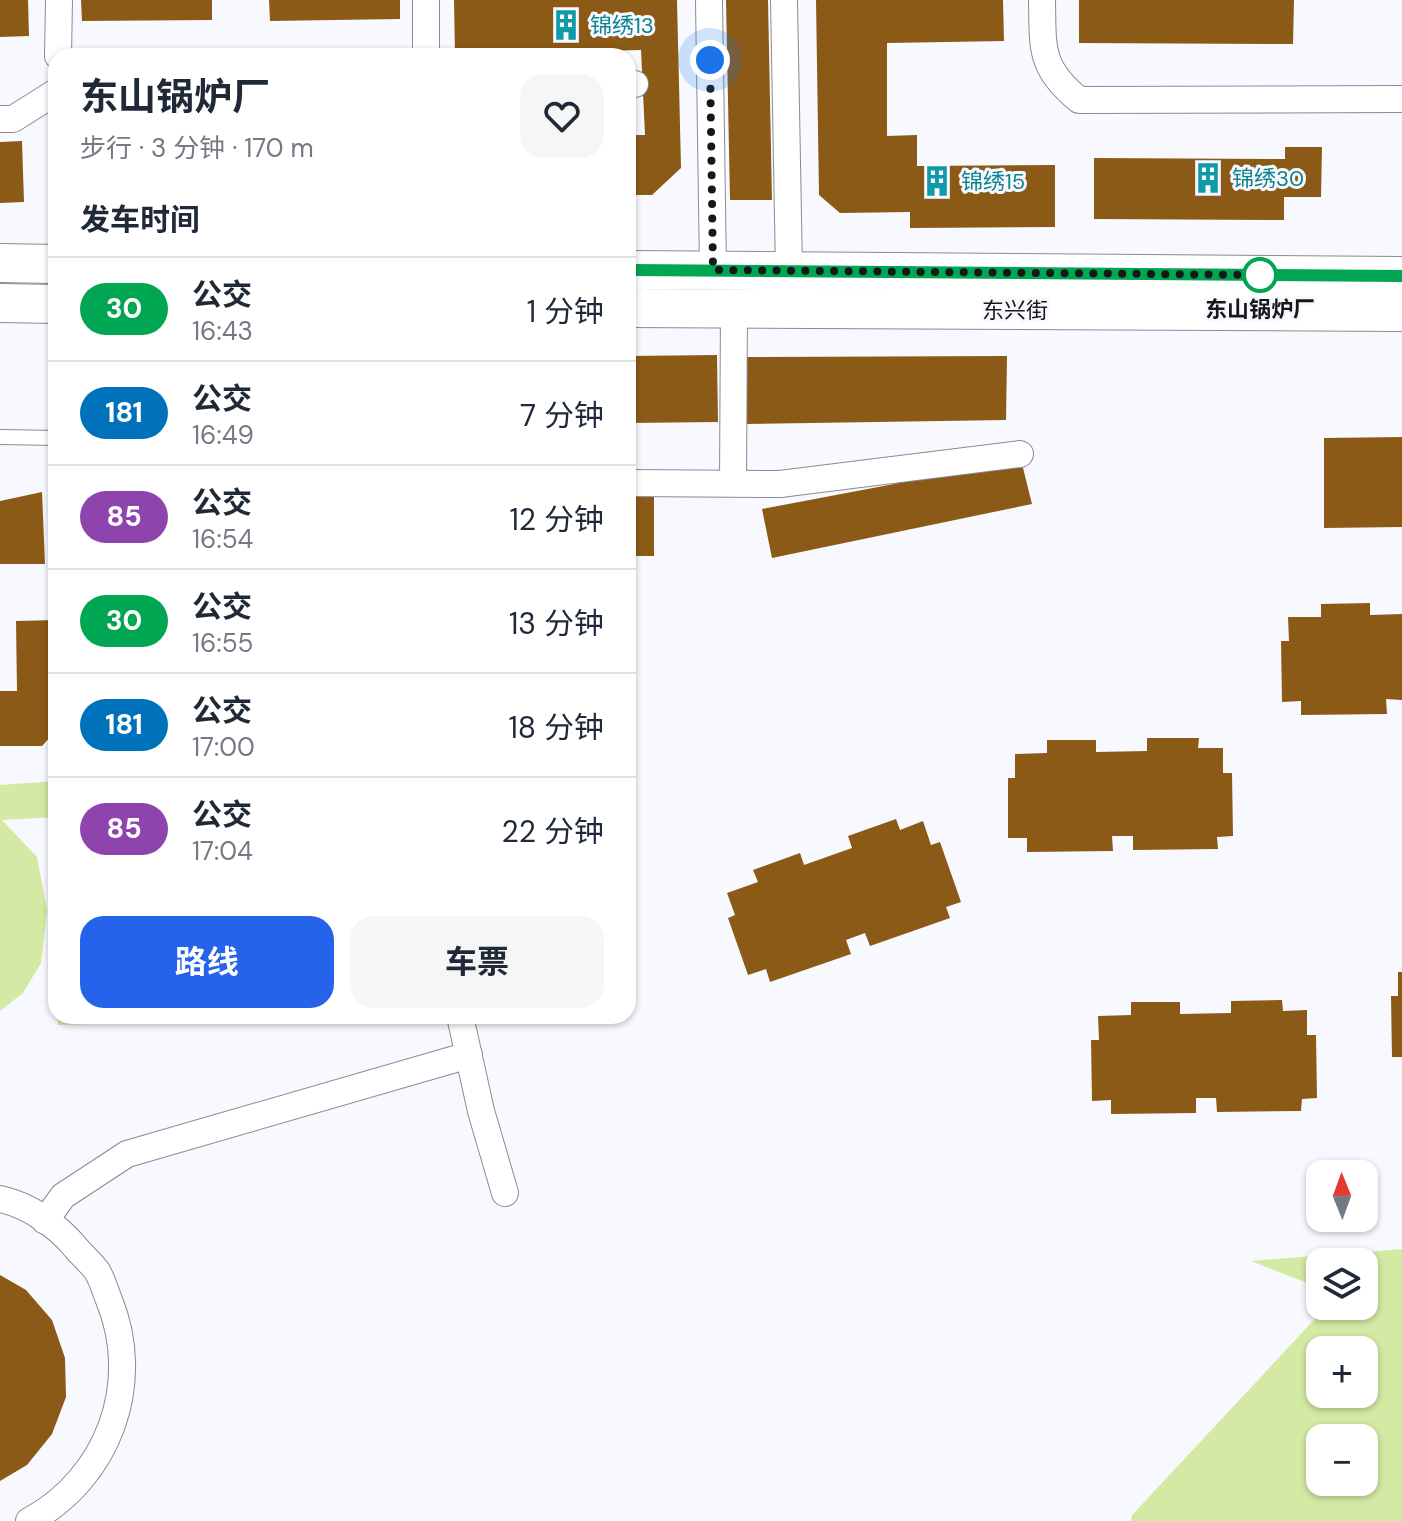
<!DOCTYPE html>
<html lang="zh">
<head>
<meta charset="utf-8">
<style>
  body { margin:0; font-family:"DM Sans","Noto Sans SC",sans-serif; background:#f6f6f7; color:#1f2937; height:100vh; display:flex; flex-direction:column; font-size:30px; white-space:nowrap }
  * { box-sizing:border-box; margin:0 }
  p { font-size:26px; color:#747a83 }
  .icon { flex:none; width:44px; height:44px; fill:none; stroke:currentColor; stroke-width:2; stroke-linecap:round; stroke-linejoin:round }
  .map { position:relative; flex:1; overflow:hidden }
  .drawer { position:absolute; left:48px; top:48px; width:588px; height:976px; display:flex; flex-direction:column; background:#fff; border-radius:24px; box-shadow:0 2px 6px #0004 }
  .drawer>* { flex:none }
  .badge { padding:0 16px; border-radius:26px; font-size:28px; line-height:52px }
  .needle { width:52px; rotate:359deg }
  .controls { position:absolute; left:1306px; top:1160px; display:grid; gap:16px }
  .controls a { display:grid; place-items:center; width:72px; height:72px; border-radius:16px; background:#fff; box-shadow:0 2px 6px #0004; font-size:40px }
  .you { position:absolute; width:40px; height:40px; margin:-20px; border:6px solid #fff; border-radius:50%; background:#1a73e8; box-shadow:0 0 0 12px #1a73e833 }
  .map>.badge { position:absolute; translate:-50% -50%; box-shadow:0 0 0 4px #fff }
  h2 { padding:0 32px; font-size:30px; line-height:72px }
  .round { display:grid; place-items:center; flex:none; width:84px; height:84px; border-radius:24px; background:#f6f6f7 }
  .headline { display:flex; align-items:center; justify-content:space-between; height:136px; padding:0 32px }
  h1 { font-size:38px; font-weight:700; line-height:60px }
  .cta { display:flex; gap:16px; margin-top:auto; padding:16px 32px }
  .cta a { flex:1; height:92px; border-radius:24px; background:#2563eb; color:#fff; font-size:32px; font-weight:700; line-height:92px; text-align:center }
  .cta a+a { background:#f6f6f7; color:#1f2937 }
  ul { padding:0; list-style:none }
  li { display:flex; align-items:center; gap:24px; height:104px; padding:0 32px; border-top:2px solid #e0e1e3 }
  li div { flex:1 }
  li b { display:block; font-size:30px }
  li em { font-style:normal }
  li .badge { min-width:88px; font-weight:700; text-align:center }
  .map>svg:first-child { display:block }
  .green { fill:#d4e9a3; fill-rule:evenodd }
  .building { fill:#8b5a17 }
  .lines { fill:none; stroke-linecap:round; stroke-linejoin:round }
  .lane-casing { stroke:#888b93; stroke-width:16 }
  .street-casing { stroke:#888b93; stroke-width:28 }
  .secondary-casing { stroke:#888b93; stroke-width:40 }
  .lane { stroke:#fff; stroke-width:14 }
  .street { stroke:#fff; stroke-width:26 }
  .secondary { stroke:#fff; stroke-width:38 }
  .line-casing { stroke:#fff; stroke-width:18 }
  .line { stroke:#00a651; stroke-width:12 }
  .walk { stroke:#151719; stroke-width:8; stroke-dasharray:0 14.4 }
  .stop-dot { fill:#fff; stroke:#00a651; stroke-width:4 }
  .labels { text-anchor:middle; stroke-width:6; stroke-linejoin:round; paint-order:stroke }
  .culture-label { font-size:22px; fill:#0d838f; stroke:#f7f9fe; text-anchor:start }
  .stop-label { font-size:22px; font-weight:bold; fill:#151719; stroke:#f7f9fe }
  .street-label { font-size:22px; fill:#151719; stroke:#f7f9fe }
</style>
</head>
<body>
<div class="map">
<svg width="1402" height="1521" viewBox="0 0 1402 1521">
  <rect width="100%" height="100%" fill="#f7f9fe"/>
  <g class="green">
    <polygon points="56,781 56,817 2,820 37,857 47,910 41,963 23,993 0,1011 0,785"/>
    <polygon points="58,1016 123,1016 123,1023 58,1025"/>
    <path d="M1402,1249V1521H1131L1132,1515L1327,1306H1364V1262H1320V1288L1251,1261ZM1320,1350H1364V1394H1320ZM1320,1438H1364V1482H1320Z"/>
  </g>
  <g class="building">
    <polygon points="0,0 28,0 29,36 0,37"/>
    <polygon points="81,0 212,0 212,20 82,21"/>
    <polygon points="269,0 400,0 400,19 270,21"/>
    <polygon points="454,0 677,0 681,168 652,195 628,195 628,135 645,135 641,50 455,55"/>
    <polygon points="726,0 768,0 772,200 730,200"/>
    <polygon points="816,0 1003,0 1004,41 887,43 887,136 917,135 917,166 1055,165 1055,227 910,228 910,212 840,213 819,195"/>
    <polygon points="1079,0 1294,0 1293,44 1079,43"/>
    <polygon points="22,141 24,202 0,203 0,142"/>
    <polygon points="1285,147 1322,147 1321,197 1284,197 1284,220 1094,219 1094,158 1285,159"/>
    <polygon points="717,355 718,422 628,423 628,356"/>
    <polygon points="1007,356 1006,420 745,424 744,357"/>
    <polygon points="1402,437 1402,527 1324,528 1324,438"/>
    <polygon points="1021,460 1032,504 772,558 762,509"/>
    <polygon points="42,492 45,564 0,564 0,501"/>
    <rect x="628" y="493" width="26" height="63"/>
    <polygon points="1370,603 1370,615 1402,614 1402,700 1386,699 1387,714 1301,715 1301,701 1282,702 1281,641 1289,641 1288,617 1321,617 1321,604"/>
    <polygon points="56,620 56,726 53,734 42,746 0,746 0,691 17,691 16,621"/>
    <polygon points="1147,738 1199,738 1198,748 1223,748 1223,773 1232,773 1233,836 1217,837 1218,849 1133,850 1133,836 1112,836 1113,851 1027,852 1027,838 1008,838 1008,778 1015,778 1015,754 1047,753 1047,740 1096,740 1096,752 1147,751"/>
    <polygon points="896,819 900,830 923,821 931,845 940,842 961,902 946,907 950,918 870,946 865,933 846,940 851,954 770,982 766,969 748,975 728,918 735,915 727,893 758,882 753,870 800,853 804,865 852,848 848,836"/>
    <polygon points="1398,972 1402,972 1402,1057 1392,1057 1391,996 1398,996"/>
    <polygon points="1282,1000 1283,1011 1307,1010 1307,1035 1316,1035 1317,1098 1302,1099 1301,1111 1217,1112 1216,1098 1196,1098 1196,1113 1111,1114 1111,1100 1092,1101 1091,1040 1099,1040 1098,1016 1131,1015 1131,1002 1180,1002 1180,1014 1231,1013 1231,1001"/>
    <polygon points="0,1275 26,1290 52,1320 65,1358 66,1397 52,1434 27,1465 0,1481"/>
  </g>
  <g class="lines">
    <defs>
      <polyline id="lane" points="0,437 56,438"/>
      <g id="street">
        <polyline points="426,0 426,56"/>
        <polyline points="709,0 713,270"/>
        <polyline points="784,0 789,271"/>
        <path d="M1042,0C1043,48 1039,67 1079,100L1402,99"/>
        <polyline points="58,56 59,0"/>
        <polyline points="628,85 635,84"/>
        <polyline points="0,119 13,119 56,92"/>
        <polyline points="628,483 780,484 1020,454"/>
        <polyline points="733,483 734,308"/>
        <polyline points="460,1016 481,1111 505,1193"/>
        <path d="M0,1199C29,1205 58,1226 76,1248C83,1256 91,1263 97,1271C102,1279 105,1290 109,1300C143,1383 109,1478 29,1521"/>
        <polyline points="45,1221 63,1196 127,1154 469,1055"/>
      </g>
      <g id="secondary">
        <polyline points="0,263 56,264"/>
        <polyline points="628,270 1402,276"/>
        <polyline points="0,303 56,304"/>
        <polyline points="628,308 1402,312"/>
      </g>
    </defs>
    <use href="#lane" class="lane-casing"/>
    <use href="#street" class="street-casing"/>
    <use href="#secondary" class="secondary-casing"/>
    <use href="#lane" class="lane"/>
    <use href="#street" class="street"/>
    <use href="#secondary" class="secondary"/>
  </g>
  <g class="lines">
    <defs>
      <polyline id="line" points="628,270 1402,276"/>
    </defs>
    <use href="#line" class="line-casing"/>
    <use href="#line" class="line"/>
    <polyline class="walk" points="710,60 713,270 1260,275"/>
  </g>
  <defs>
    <symbol id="building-bare" viewBox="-9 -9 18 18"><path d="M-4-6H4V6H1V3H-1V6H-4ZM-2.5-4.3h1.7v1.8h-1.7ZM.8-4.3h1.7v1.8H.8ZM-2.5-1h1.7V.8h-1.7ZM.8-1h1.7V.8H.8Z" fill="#0f9aa8" stroke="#f7f9fe" stroke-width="2.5" paint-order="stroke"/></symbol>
  </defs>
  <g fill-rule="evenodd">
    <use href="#building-bare" x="544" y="3" width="44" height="44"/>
    <use href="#building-bare" x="1186" y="156" width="44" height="44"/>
    <use href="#building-bare" x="915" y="159" width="44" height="44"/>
  </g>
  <circle class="stop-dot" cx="1260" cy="275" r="16"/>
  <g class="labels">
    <g class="culture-label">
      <text x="590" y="33">锦绣13</text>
      <text x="1232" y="186">锦绣30</text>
      <text x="961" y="189">锦绣15</text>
    </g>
    <g class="stop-label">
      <text x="1260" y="317">东山锅炉厂</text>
    </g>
    <g class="street-label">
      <text x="1015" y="318">东兴街</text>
    </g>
  </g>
</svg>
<div class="controls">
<a><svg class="needle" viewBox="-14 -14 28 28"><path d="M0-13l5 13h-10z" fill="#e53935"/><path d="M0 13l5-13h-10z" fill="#747a83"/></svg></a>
<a><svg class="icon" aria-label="layers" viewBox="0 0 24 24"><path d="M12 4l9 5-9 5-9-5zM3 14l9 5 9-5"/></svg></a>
<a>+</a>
<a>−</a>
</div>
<div class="you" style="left:710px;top:60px"></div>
<section class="drawer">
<div class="headline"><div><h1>东山锅炉厂</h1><p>步行 · 3 分钟 · 170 m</p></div><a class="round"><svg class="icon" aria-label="heart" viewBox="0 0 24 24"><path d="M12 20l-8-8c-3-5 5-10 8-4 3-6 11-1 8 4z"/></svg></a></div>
<h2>发车时间</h2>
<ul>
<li><span class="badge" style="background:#00a651;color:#fff">30</span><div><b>公交</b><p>16:43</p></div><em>1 分钟</em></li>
<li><span class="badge" style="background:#0072bc;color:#fff">181</span><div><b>公交</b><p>16:49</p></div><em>7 分钟</em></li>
<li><span class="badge" style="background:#8e44ad;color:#fff">85</span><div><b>公交</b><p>16:54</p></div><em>12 分钟</em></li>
<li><span class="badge" style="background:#00a651;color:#fff">30</span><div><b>公交</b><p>16:55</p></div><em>13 分钟</em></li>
<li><span class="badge" style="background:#0072bc;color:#fff">181</span><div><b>公交</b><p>17:00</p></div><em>18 分钟</em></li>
<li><span class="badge" style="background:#8e44ad;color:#fff">85</span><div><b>公交</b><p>17:04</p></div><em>22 分钟</em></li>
</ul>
<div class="cta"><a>路线</a><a>车票</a></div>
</section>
</div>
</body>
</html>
